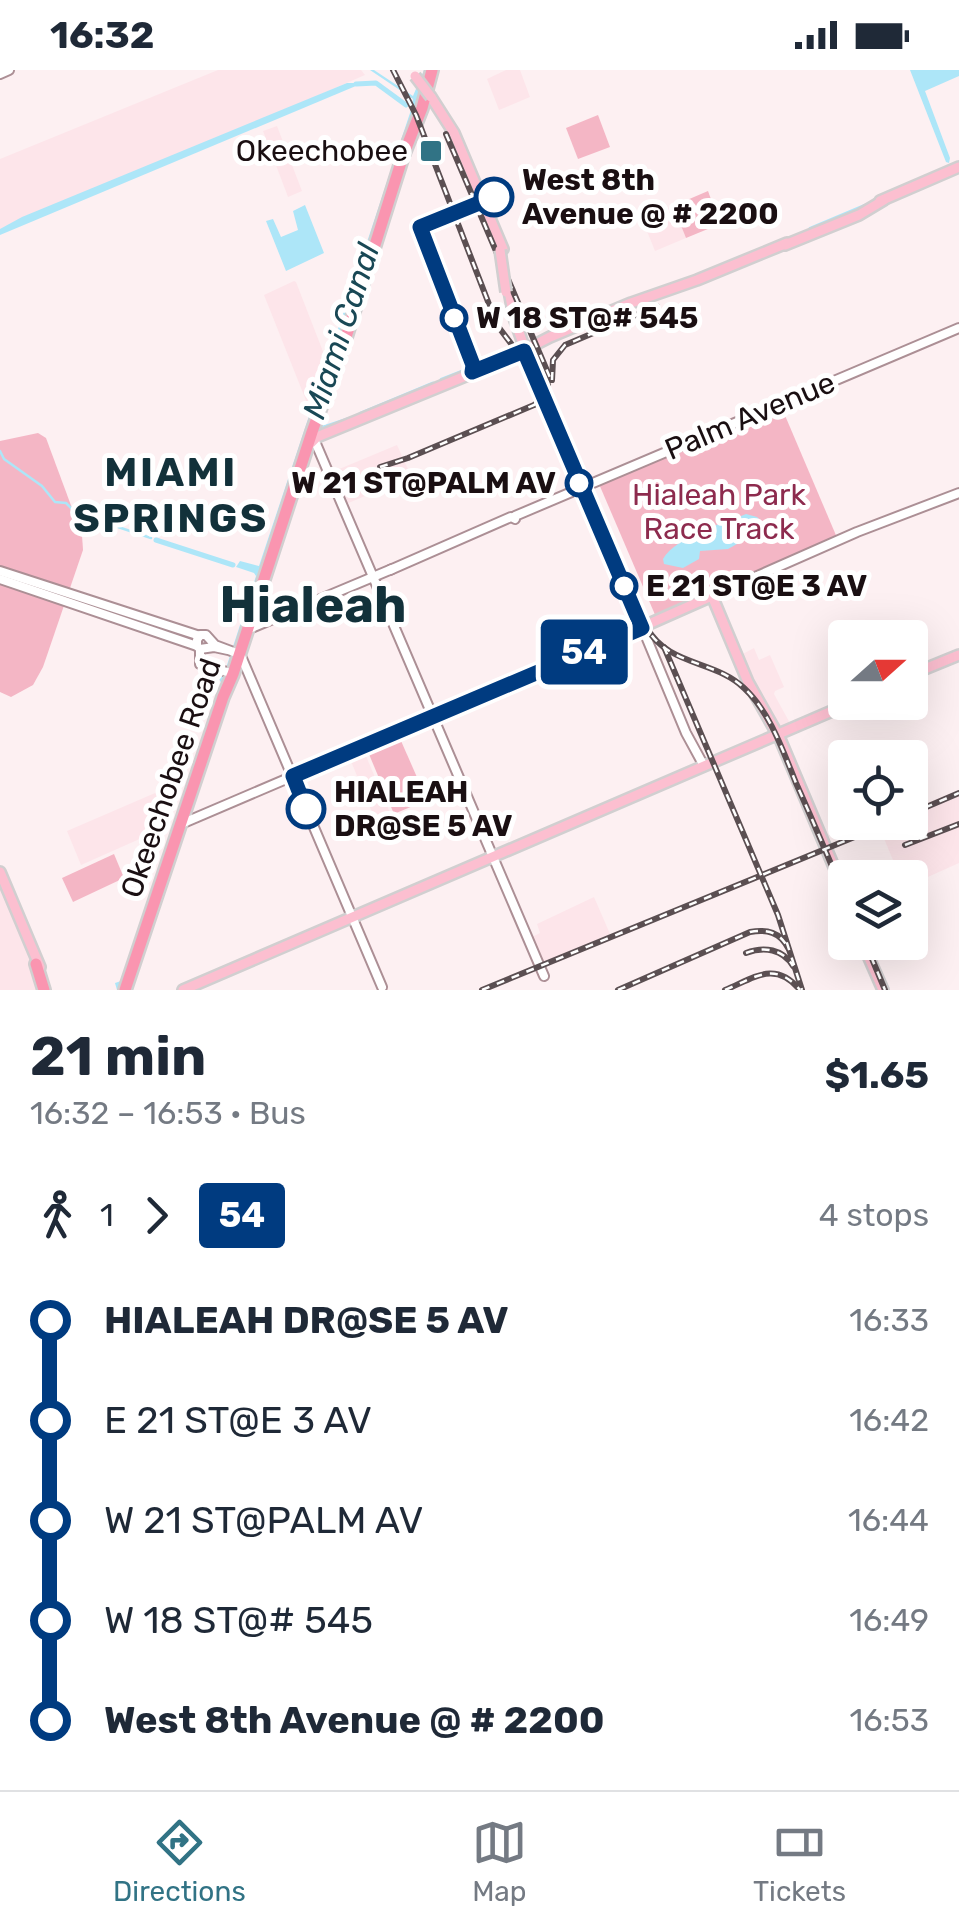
<!DOCTYPE html>
<html lang="en">
<head>
<meta charset="utf-8">
<style>
  body { margin:0; font-family:Rubik,sans-serif; background:#f2f2f3; color:#1f2937; height:100vh; display:flex; flex-direction:column; font-size:38px; white-space:nowrap }
  * { box-sizing:border-box; margin:0 }
  p { font-size:32px; color:#747a83 }
  .icon { flex:none; width:55px; height:55px; fill:none; stroke:currentColor; stroke-width:2; stroke-linecap:round; stroke-linejoin:round }
  .map { position:relative; height:920px; overflow:hidden }
  .sheet { display:flex; flex-direction:column; background:#fff; flex:1 }
  .sheet>* { flex:none }
  .badge { padding:0 20px; border-radius:8px; font-size:35px; line-height:65px }
  .needle { width:65px; rotate:69deg }
  .controls { position:absolute; left:828px; top:550px; display:grid; gap:20px }
  .controls a { display:grid; place-items:center; width:100px; height:100px; border-radius:10px; background:#fff; box-shadow:0 10px 40px #0002; font-size:50px }
  .map>.badge { position:absolute; translate:-50% -50%; box-shadow:0 0 0 5px #fff }
  .legs { display:flex; align-items:center; gap:15px; height:110px; padding:0 30px; font-size:32px }
  .legs p { margin-inline-start:auto }
  .overview { display:flex; align-items:center; justify-content:space-between; height:170px; padding:0 30px }
  h1 { font-size:55px; font-weight:700; line-height:75px }
  ul { padding:0 30px; list-style:none }
  li { display:flex; align-items:center; gap:35px; height:100px; font-size:38px }
  li i { display:grid; place-items:center; width:15px; height:100%; margin:0 12px; background:currentColor }
  li i::after { content:''; width:25px; height:25px; margin:-12px; border:8px solid; border-radius:50%; background:#fff }
  li p { margin-inline-start:auto }
  li:first-child i { background:linear-gradient(#0000 50%,currentColor 0) }
  li:last-child i { background:linear-gradient(currentColor 50%,#0000 0) }
  .status { display:flex; justify-content:space-between; align-items:center; height:70px; padding:0 50px; background:#fff; direction:ltr }
  .status svg { height:28px; fill:currentColor }
  .menu { display:flex; justify-content:space-around; align-items:center; height:140px; border-top:2px solid #e0e1e3; background:#fff; font-size:28px; color:#747a83 }
  .menu a { display:grid; justify-items:center; gap:5px }
  .menu .current { color:#317385 }
  .map>svg:first-child { display:block }
  .built { fill:#fde5ea }
  .green { fill:#f4b6c5 }
  .water { fill:#ade6f8 }
  .lines { fill:none; stroke-linecap:round; stroke-linejoin:round }
  .stream { stroke:#ade6f8; stroke-width:2.5 }
  .canal { stroke:#ade6f8; stroke-width:5 }
  .secondary-casing { stroke:#ac8f95; stroke-width:12 }
  .primary-casing { stroke:#d1cfd0; stroke-width:14 }
  .highway-casing { stroke:#d1cfd0; stroke-width:16 }
  .secondary { stroke:#fff; stroke-width:8 }
  .primary { stroke:#fcbfd0; stroke-width:9 }
  .highway { stroke:#fa95b0; stroke-width:11 }
  .rail-casing { stroke:#5b4f52; stroke-width:6 }
  .rail { stroke:#fff; stroke-width:2.5; stroke-dasharray:8; stroke-linecap:butt }
  .primary-bridge-casing { stroke:#d1cfd0; stroke-width:14; stroke-linecap:butt }
  .primary-bridge { stroke:#fcbfd0; stroke-width:9 }
  .line-1-casing { stroke:#fff; stroke-width:22 }
  .line-1 { stroke:#003b80; stroke-width:15 }
  .poi-dot { fill:#317385; stroke:#fff; stroke-width:4 }
  .stop-1-dot { fill:#fff; stroke:#003b80; stroke-width:5 }
  .labels { text-anchor:middle; stroke-width:10; stroke-linejoin:round; paint-order:stroke }
  .poi-label { font-size:30px; fill:#1a0f12; stroke:#fff; text-anchor:end }
  .stop-label { font-size:30px; font-weight:bold; fill:#1a0f12; stroke:#fff; text-anchor:start }
  .street-label { font-size:30px; fill:#1a0f12; stroke:#fff }
  .park-label { font-size:30px; fill:#8d2b4e; stroke:#fff }
  .water-label { font-size:32px; font-style:italic; fill:#194855; stroke:#fff }
  .district-label { font-size:40px; font-weight:bold; letter-spacing:2.5px; fill:#12313a; stroke:#fff }
  .town-label { font-size:50px; font-weight:bold; fill:#12313a; stroke:#fff }
</style>
</head>
<body>
<div class="status"><b>16:32</b><svg viewBox="0 0 49 12"><path d="M0 12V9h3v3zM5 12V6h3v6zM10 12V3h3v9zM15 12V0h3v12zM26 1h20v11H26zM47 4h2v5h-2z"/></svg></div>
<div class="map">
<svg width="959" height="920" viewBox="0 0 959 920">
  <rect width="100%" height="100%" fill="#fdf0f2"/>
  <g class="built">
    <polygon points="218,0 361,0 365,5 0,163 0,89"/>
    <polygon points="506,0 520,0 530,27 499,40 487,9"/>
    <polygon points="277,56 302,121 288,127 263,61"/>
    <polygon points="673,136 686,168 655,181 642,149"/>
    <polygon points="294,211 296,212 324,284 307,333 264,225"/>
    <polygon points="397,375 411,406 344,435 332,402"/>
    <polygon points="754,578 759,590 770,585 784,617 775,621 774,624 791,655 777,661 739,586"/>
    <polygon points="363,679 391,745 376,752 348,684"/>
    <polygon points="169,717 153,763 81,795 67,761"/>
    <polygon points="959,720 959,793 910,815 910,808 900,807 878,754 910,752 910,740"/>
    <polygon points="0,814 31,888 42,920 0,920"/>
    <polygon points="594,827 610,864 542,893 530,868 540,863 537,854"/>
  </g>
  <g class="green">
    <polygon points="598,45 610,77 578,89 566,58"/>
    <polygon points="708,121 720,154 686,168 673,136"/>
    <polygon points="781,336 838,470 656,547 599,414"/>
    <polygon points="38,363 46,368 82,465 83,480 43,597 33,615 11,627 0,622 0,371"/>
    <polygon points="398,664 427,730 394,744 366,677"/>
    <polygon points="114,784 124,808 73,832 62,808"/>
  </g>
  <g class="water">
    <polygon points="370,0 374,0 413,26 424,0 430,0 123,920 117,920 115,913 121,911 221,613 218,606 226,598 256,506 254,503 236,497 240,491 259,496 411,40 413,29"/>
    <polygon points="910,0 959,0 959,6 925,21 950,88 949,93 946,92"/>
    <polygon points="347,13 363,13 0,165 0,159 22,147"/>
    <polygon points="305,135 324,183 286,201 266,151 273,149 281,167 298,160 293,141"/>
    <path d="M746,444L757,447L763,453L756,461L742,466L746,469L728,479L700,481L699,489L683,498L664,494L663,489C677,466 721,454 746,444Z"/>
  </g>
  <g class="lines">
    <polyline class="stream" points="0,381 4,389 42,416 55,432 66,433 76,443 151,468"/>
    <g class="canal">
      <polyline points="356,14 376,13 406,35"/>
      <polyline points="811,159 868,135"/>
      <polyline points="480,295 497,288"/>
      <polyline points="442,310 465,301"/>
      <polyline points="361,344 433,314"/>
      <polyline points="320,359 350,349"/>
      <polyline points="156,470 233,495"/>
    </g>
    <defs>
      <g id="secondary">
        <polyline points="0,4 9,0"/>
        <polyline points="314,369 544,906"/>
        <polyline points="390,500 511,447 515,449 515,446 959,258"/>
        <polyline points="0,501 200,566"/>
        <polyline points="0,509 197,576"/>
        <polyline points="712,526 857,462 959,423"/>
        <polyline points="249,559 392,499"/>
        <polyline points="200,579 200,594 234,604"/>
        <polyline points="228,580 214,577 200,579 197,576 197,570 200,565 206,565 215,575 239,584 241,586 382,917"/>
        <polyline points="181,754 642,557 686,663 704,696"/>
      </g>
      <g id="primary">
        <polyline points="431,27 454,63 503,179"/>
        <polyline points="880,131 959,97"/>
        <polyline points="785,175 859,145 884,130"/>
        <polyline points="509,221 514,248 526,282 642,557 712,526 748,612 780,669 845,823"/>
        <polyline points="311,373 317,367 507,289 550,267 631,233 697,210 787,173"/>
        <polyline points="910,605 959,585"/>
        <polyline points="0,802 40,897"/>
        <polyline points="862,872 883,920"/>
        <polyline points="183,920 853,632"/>
      </g>
      <g id="highway">
        <polyline points="36,894 44,920"/>
        <polyline points="125,920 223,627 233,604 312,362 346,267 403,86 422,38 432,0"/>
      </g>
    </defs>
    <use href="#secondary" class="secondary-casing"/>
    <use href="#primary" class="primary-casing"/>
    <use href="#highway" class="highway-casing"/>
    <use href="#secondary" class="secondary"/>
    <use href="#primary" class="primary"/>
    <use href="#highway" class="highway"/>
    <defs>
      <g id="rail">
        <path d="M393,0L416,45L497,255L534,304L571,391L593,431L647,558C668,596 715,590 744,618C770,642 783,681 796,713C813,751 829,789 845,827"/>
        <polyline points="446,64 551,310"/>
        <polyline points="552,310 553,290 565,275 657,236"/>
        <polyline points="380,397 408,388 534,335 542,329 548,315"/>
        <polyline points="664,577 778,845 802,920"/>
        <polyline points="910,744 959,723"/>
        <polyline points="905,775 959,754"/>
        <polyline points="865,872 885,920"/>
        <path d="M746,883C764,876 783,879 793,896"/>
        <polyline points="482,920 891,752"/>
        <path d="M618,920L750,862C767,859 780,862 788,878"/>
        <path d="M725,920C754,908 775,890 800,920"/>
      </g>
    </defs>
    <use href="#rail" class="rail-casing"/>
    <use href="#rail" class="rail"/>
    <defs>
      <g id="primary-bridge">
        <polyline points="415,6 431,27"/>
        <polyline points="500,180 506,222"/>
      </g>
    </defs>
    <use href="#primary-bridge" class="primary-bridge-casing"/>
    <use href="#primary-bridge" class="primary-bridge"/>
  </g>
  <g class="lines">
    <defs>
      <polyline id="line-1" points="306,739 293,706 642,558 524,281 472,302 473,295 420,157 494,127"/>
    </defs>
    <use href="#line-1" class="line-1-casing"/>
    <use href="#line-1" class="line-1"/>
  </g>
  <rect class="poi-dot" x="419" y="69" width="24" height="24" rx="5"/>
  <g class="stop-1-dot">
    <circle cx="494" cy="127" r="18"/>
    <circle cx="454" cy="248" r="12"/>
    <circle cx="579" cy="413" r="12"/>
    <circle cx="624" cy="516" r="12"/>
    <circle cx="306" cy="739" r="18"/>
  </g>
  <g class="labels">
    <g class="poi-label">
      <text x="408" y="91">Okeechobee</text>
    </g>
    <g class="stop-label">
      <text x="522" y="120">West 8th<tspan x="522" dy="34">Avenue @ # 2200</tspan></text>
      <text x="476" y="258">W 18 ST@# 545</text>
      <text x="556" y="423" text-anchor="end">W 21 ST@PALM AV</text>
      <text x="646" y="526">E 21 ST@E 3 AV</text>
      <text x="334" y="732">HIALEAH<tspan x="334" dy="34">DR@SE 5 AV</tspan></text>
    </g>
    <g class="street-label">
      <text transform="translate(750 346) rotate(-23)" y="10">Palm Avenue</text>
      <text transform="translate(171 708) rotate(-71)" y="10">Okeechobee Road</text>
    </g>
    <g class="park-label">
      <text x="719" y="435">Hialeah Park<tspan x="719" dy="34">Race Track</tspan></text>
    </g>
    <g class="water-label">
      <text transform="translate(341 261) rotate(-72)" y="11">Miami Canal</text>
    </g>
    <g class="district-label">
      <text x="171" y="416">MIAMI<tspan x="171" dy="46">SPRINGS</tspan></text>
    </g>
    <g class="town-label">
      <text x="313" y="552">Hialeah</text>
    </g>
  </g>
</svg>
<div class="controls">
<a><svg class="needle" viewBox="-14 -14 28 28"><path d="M0-13l5 13h-10z" fill="#e53935"/><path d="M0 13l5-13h-10z" fill="#747a83"/></svg></a>
<a><svg class="icon" aria-label="locate" viewBox="0 0 24 24"><circle cx="12" cy="12" r="6"/><path d="M12 2v4M12 18v4M2 12h4M18 12h4"/></svg></a>
<a><svg class="icon" aria-label="layers" viewBox="0 0 24 24"><path d="M12 4l9 5-9 5-9-5zM3 14l9 5 9-5"/></svg></a>
</div>
<b class="badge" style="left:584px;top:582px;background:#003b80;color:#fff">54</b>
</div>
<section class="sheet">
<div class="overview"><div><h1>21 min</h1><p>16:32 – 16:53 · Bus</p></div><b>$1.65</b></div>
<div class="legs"><svg class="icon" aria-label="walk" viewBox="0 0 24 24"><circle cx="13" cy="4" r="2"/><path d="M13 8l-2 6 4 7M11 14l-3 7M7 12l3-4h3l4 4"/></svg>1<svg class="icon" aria-label="forward" viewBox="0 0 24 24"><path d="M9 5l7 7-7 7"/></svg><b class="badge" style="background:#003b80;color:#fff">54</b><p>4 stops</p></div>
<ul>
<li><i style="color:#003b80"></i><b>HIALEAH DR@SE 5 AV</b><p>16:33</p></li>
<li><i style="color:#003b80"></i><span>E 21 ST@E 3 AV</span><p>16:42</p></li>
<li><i style="color:#003b80"></i><span>W 21 ST@PALM AV</span><p>16:44</p></li>
<li><i style="color:#003b80"></i><span>W 18 ST@# 545</span><p>16:49</p></li>
<li><i style="color:#003b80"></i><b>West 8th Avenue @ # 2200</b><p>16:53</p></li>
</ul>
</section>
<nav class="menu">
<a class="current"><svg class="icon" aria-label="directions" viewBox="0 0 24 24"><path d="M12 3l9 9-9 9-9-9zM9 14v-3h6M13 9l2 2-2 2"/></svg>Directions</a>
<a><svg class="icon" aria-label="map" viewBox="0 0 24 24"><path d="M3 6l6-2 6 2 6-2v14l-6 2-6-2-6 2zM9 4v14M15 6v14"/></svg>Map</a>
<a><svg class="icon" aria-label="tickets" viewBox="0 0 24 24"><path d="M3 7h18v10H3zM15 7v10"/></svg>Tickets</a>
</nav>
</body>
</html>
